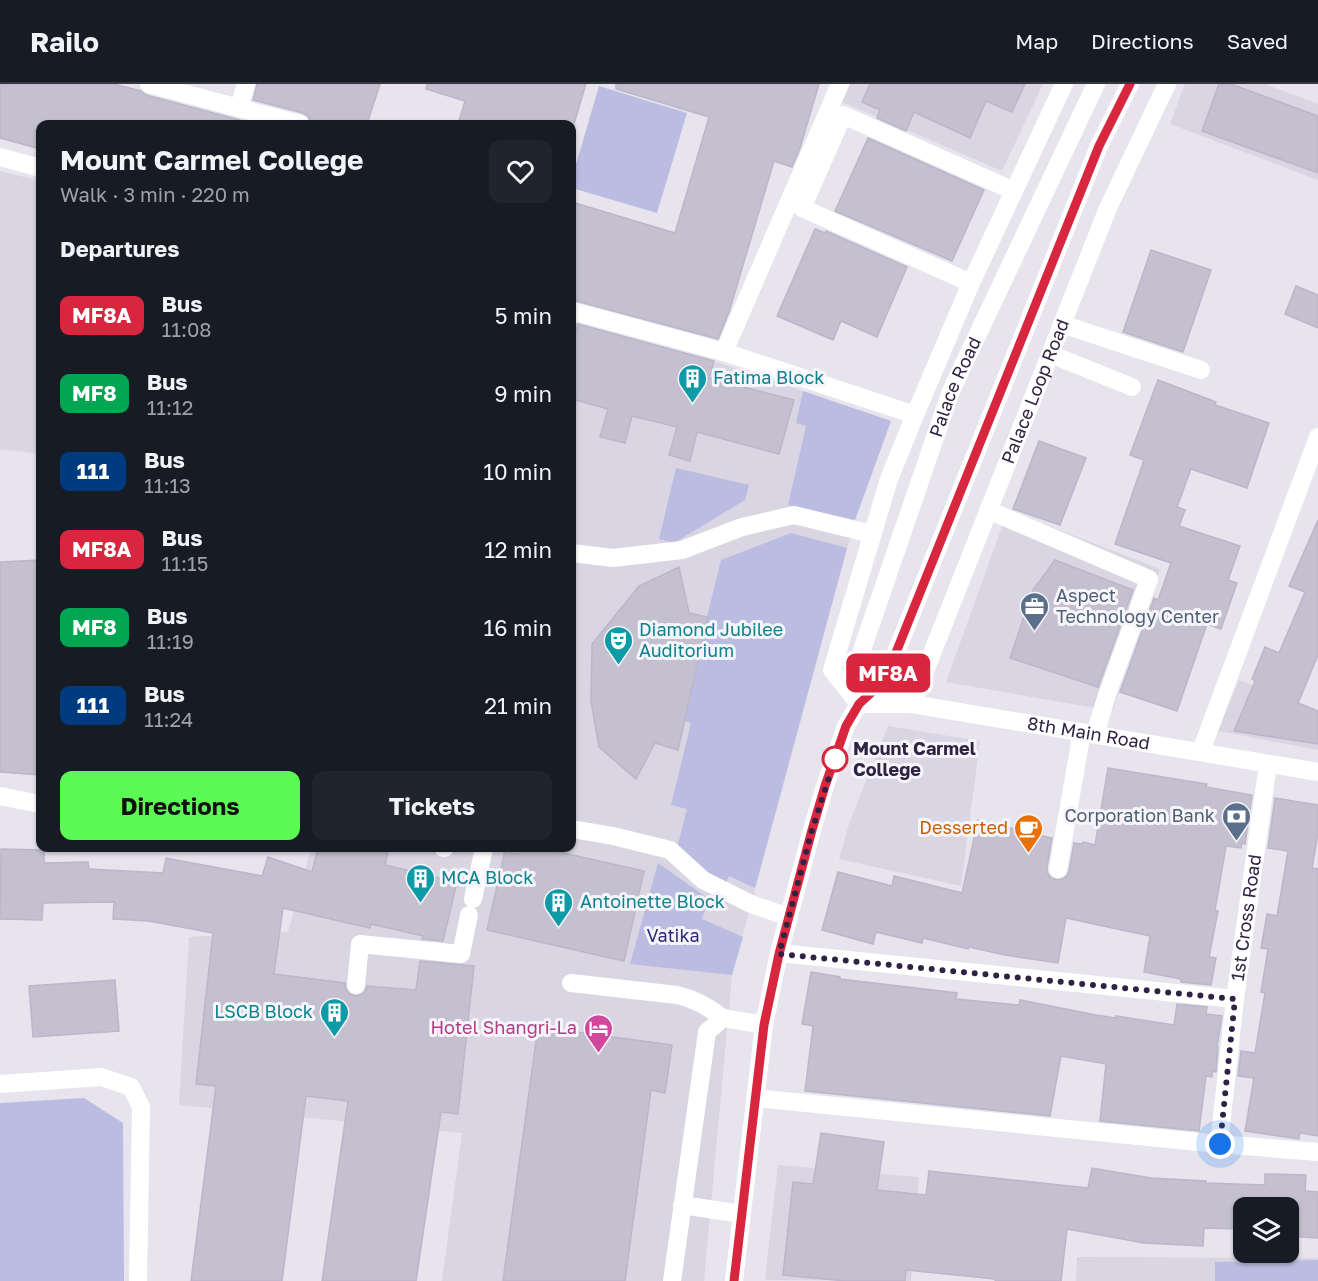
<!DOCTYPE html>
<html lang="en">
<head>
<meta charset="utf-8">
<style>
  body { margin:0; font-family:"Golos Text",sans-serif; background:#20242c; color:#f1f3f6; height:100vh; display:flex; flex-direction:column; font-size:22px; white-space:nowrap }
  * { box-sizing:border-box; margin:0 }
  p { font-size:20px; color:#9ea1a6 }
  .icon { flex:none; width:33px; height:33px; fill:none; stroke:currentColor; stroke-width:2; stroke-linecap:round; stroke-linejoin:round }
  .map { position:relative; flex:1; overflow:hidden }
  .panel { position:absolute; left:36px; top:36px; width:540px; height:732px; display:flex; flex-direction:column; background:#171b24; border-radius:12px; box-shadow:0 2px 4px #0004 }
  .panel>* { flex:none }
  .badge { padding:0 12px; border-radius:9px; font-size:21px; line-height:39px }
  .tools { position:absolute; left:1233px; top:1113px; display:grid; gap:12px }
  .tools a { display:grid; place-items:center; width:66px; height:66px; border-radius:12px; background:#171b24; box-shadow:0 2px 4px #0004; font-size:30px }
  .you { position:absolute; width:30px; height:30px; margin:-15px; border:4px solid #fff; border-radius:50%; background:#1a73e8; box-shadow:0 0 0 9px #1a73e833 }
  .map>.badge { position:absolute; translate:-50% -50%; box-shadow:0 0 0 3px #fff }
  h2 { padding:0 24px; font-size:22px; line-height:54px }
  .round { display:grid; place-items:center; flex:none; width:63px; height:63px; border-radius:12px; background:#20242c }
  .headline { display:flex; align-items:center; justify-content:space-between; height:102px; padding:0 24px }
  h1 { font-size:28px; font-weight:700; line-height:45px }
  .button { display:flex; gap:12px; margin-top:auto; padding:12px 24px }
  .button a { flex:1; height:69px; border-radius:12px; background:#5bfb55; color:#111; font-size:24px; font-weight:700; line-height:69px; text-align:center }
  .button a+a { background:#20242c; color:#f1f3f6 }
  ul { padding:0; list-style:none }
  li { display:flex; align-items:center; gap:18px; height:78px; padding:0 24px }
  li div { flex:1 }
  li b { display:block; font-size:22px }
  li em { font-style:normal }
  li .badge { min-width:66px; font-weight:700; text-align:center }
  header { display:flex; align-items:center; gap:36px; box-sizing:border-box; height:84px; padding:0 30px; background:#171b24; border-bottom:2px solid #363941 }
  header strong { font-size:28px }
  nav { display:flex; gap:33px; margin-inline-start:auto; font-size:21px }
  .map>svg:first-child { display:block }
  .built { fill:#d9d5e2 }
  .green { fill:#bbbce1 }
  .building { fill:#c4c0cf; stroke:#bbb6c9; stroke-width:1.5 }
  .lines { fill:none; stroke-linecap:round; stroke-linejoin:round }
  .minor { stroke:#fff; stroke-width:18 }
  .line-casing { stroke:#fff; stroke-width:14 }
  .line { stroke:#d7263d; stroke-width:9 }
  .walk { stroke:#302242; stroke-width:6; stroke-dasharray:0 10.8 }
  .stop-dot { fill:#fff; stroke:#d7263d; stroke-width:3 }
  .labels { text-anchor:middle; stroke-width:6; stroke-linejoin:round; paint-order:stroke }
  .culture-label { font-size:18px; fill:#0d838f; stroke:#f6f5fa; text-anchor:start }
  .street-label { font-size:18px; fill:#302242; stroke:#f6f5fa }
  .service-label { font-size:18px; fill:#4e5e75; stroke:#f6f5fa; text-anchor:start }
  .stop-label { font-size:18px; font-weight:bold; fill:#302242; stroke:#f6f5fa; text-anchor:start }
  .food-label { font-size:18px; fill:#c56008; stroke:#f6f5fa; text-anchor:end }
  .park-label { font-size:18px; fill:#31297c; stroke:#f6f5fa }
  .hotel-label { font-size:18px; fill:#b23c85; stroke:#f6f5fa; text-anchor:end }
</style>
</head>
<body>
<header>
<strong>Railo</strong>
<nav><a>Map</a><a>Directions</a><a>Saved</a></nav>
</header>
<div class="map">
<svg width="1318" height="1197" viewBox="0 0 1318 1197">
  <rect width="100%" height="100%" fill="#e7e4ee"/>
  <g class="built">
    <polygon points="850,0 1043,0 1002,87 842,18"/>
    <polygon points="1185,0 1265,0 1318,20 1318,96 1170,40"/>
    <polygon points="0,87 40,97 40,370 0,365"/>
    <polygon points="572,238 720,279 891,337 855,436 732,891 704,1197 442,1197 462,1049 179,1021 189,853 288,848 311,764 572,764"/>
    <polygon points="1008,426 1160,485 1112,627 946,598"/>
    <polygon points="1239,596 1318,626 1318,666 1218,647"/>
    <polygon points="888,642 980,657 961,802 839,775 850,737"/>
    <polygon points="778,1081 919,1093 911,1197 765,1196"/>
    <polygon points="1077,1173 1318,1174 1318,1197 1076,1197"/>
  </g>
  <g class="green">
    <polygon points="599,2 687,29 657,129 572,104 572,94"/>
    <polygon points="803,307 891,337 855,436 788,421 806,342 796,339"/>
    <polygon points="676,384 749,401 745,416 674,459 659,455"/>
    <polygon points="791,449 847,464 755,804 729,792 726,799 706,789 677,764 687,725 671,721 691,639 685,637 707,533 721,476"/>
    <polygon points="658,779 709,815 702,835 743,853 732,891 630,880"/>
    <polygon points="84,1014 123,1039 124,1197 0,1197 0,1019"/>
    <polygon points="1318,1176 1318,1197 1215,1197 1215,1178"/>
  </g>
  <g class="building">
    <polygon points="0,0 114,0 141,7 146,11 240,36 239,40 40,40 40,65 0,54"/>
    <polygon points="257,0 380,0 367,40 311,40 308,32 303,29 253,16"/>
    <polygon points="427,0 586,0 574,40 458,40 465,17 426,5"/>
    <polygon points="616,0 819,0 800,64 792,83 774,77 729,228 718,255 572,216 572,118 675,149 709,33 616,5"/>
    <polygon points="870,0 1025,0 1012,28 986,17 970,54 914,28 906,47 877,34 880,26 862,18"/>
    <polygon points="1219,0 1231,0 1318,32 1318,89 1202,47"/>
    <polygon points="868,54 984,106 952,177 835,127"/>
    <polygon points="815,145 825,149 826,147 907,183 877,253 841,237 833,256 777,232"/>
    <polygon points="1151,166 1211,186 1183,268 1123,248"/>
    <polygon points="1296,202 1318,211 1318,244 1285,230"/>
    <polygon points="578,240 714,277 709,294 794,316 779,370 697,348 690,377 669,371 677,343 632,332 625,359 600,353 608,325 572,315 572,265"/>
    <polygon points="1158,296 1216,318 1215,321 1269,339 1247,404 1191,385 1177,423 1185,426 1179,442 1240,462 1228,496 1237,499 1221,545 1207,540 1177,627 1120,608 1154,514 1158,516 1171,479 1115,460 1144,376 1130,371"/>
    <polygon points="1039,357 1086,374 1060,441 1013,425"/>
    <polygon points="1318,436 1318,571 1298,619 1318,627 1318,660 1234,647 1255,597 1252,595 1265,563 1279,569 1305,508 1289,502"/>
    <polygon points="40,476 40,691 0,688 0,478"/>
    <polygon points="1055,476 1133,506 1098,603 1010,574 1033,506"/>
    <polygon points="679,483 689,529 708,533 678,666 655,659 636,695 599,663 591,617 592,560 639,502"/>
    <polygon points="1108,684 1207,700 1206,703 1252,711 1245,760 1242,759 1241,764 1226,762 1215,826 1218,827 1209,873 1216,874 1211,901 1181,898 1181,895 1144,888 1150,852 1066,834 1058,879 1005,871 969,863 968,865 923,854 922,859 876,848 873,860 822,846 838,788 892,802 894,792 962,809 978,736 1052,754 1047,783 1047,788 1051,794 1057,796 1062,795 1067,792 1069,787 1074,759 1082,760 1083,758 1095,761"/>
    <polygon points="1275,714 1318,721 1318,749 1312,784 1318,785 1318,1052 1300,1049 1299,1055 1245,1047 1254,994 1238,992 1241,967 1255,969 1265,909 1261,908 1268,865 1261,864 1267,830 1277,832 1288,767 1268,764"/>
    <polygon points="318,764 389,764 385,781 457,798 443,857 422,855 423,852 371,840 370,844 283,824 274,890 345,899 346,905 349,910 356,912 361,911 365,908 367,902 416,906 420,877 474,882 458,1030 441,1028 416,1197 322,1197 348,1017 306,1012 282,1197 191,1197 216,1002 196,1000 213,849 149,837 113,835 114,818 43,819 42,836 0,835 1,765 44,766 44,779 88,778 89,785 163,789 166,774 262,792 268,773 312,788"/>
    <polygon points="518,764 541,764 644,787 624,877 487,846 505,767 516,770"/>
    <polygon points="811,888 840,893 840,895 957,909 956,915 1019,921 1020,916 1096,931 1116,934 1116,932 1174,941 1177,920 1207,923 1206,930 1222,932 1217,963 1218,963 1216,988 1213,987 1212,993 1206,992 1199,1047 1100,1037 1106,980 1061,972 1050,1032 805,1007 813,942 802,940"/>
    <polygon points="115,896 119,947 33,953 29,902"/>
    <polygon points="538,943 672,961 665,1009 651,1006 625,1197 503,1197"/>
    <polygon points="821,1049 884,1058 877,1106 926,1111 929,1087 1088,1104 1092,1084 1151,1094 1206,1097 1206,1099 1265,1101 1265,1090 1306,1091 1305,1107 1318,1108 1318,1154 1288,1152 1288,1124 1244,1124 1244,1145 1204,1144 1203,1162 1144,1159 1067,1145 1061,1197 995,1197 995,1195 906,1186 905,1197 846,1197 783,1191 793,1098 813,1100"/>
  </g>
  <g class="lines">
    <g class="minor">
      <polyline points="149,0 239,24 246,0"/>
      <polyline points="239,24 300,40"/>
      <polyline points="0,73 40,84"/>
      <polyline points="971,199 802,124 843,31 1014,107"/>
      <polyline points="572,227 724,268 915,331"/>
      <polyline points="1062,240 1201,286"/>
      <polyline points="724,268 840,0"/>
      <polyline points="1050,270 1132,303"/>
      <polyline points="988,426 1149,495 1107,611 1095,650"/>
      <polyline points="572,469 613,474 682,466 742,443 794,431 872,450"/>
      <path id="s1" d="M858,615L853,592L951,307L1096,0"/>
      <polyline points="859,620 832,586 889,395 915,331 971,199 1064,0"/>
      <path id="s2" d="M859,620H912L1318,688"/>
      <path id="s3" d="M912,620L1108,124L1167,0"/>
      <polyline points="1201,667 1318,353"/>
      <polyline points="0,712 40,720"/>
      <polyline points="572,745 613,752 670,766 703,796 751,820 789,833"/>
      <polyline points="443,764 445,764"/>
      <polyline points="1058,785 1082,648"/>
      <polyline points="473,815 484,764"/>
      <polyline points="779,869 1235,915"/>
      <path d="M571,899L677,911C695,915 709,923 723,934"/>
      <polyline points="356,901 360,860 461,870 469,831"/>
      <polyline points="0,1000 101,993 131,1003 141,1023 138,1197"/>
      <polyline points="755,1014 1219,1060 1318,1068"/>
      <path id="s4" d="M1219,1060L1235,915L1268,680"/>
      <polyline points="682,1121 742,1130"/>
      <polyline points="672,1197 707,948 723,934 764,941"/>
      <polyline points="734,1197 764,941 779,869 812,746 825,702 846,642 859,620 885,596 1099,62 1130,0"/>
    </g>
  </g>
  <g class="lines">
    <defs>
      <polyline id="line" points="734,1197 764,941 779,870 812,746 825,702 846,642 859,620 885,596 1099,62 1130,0"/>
    </defs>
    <use href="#line" class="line-casing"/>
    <use href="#line" class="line"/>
    <polyline class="walk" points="835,675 812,746 779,870 1235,915 1220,1060"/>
  </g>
  <defs>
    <symbol id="building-pin" viewBox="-11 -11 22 30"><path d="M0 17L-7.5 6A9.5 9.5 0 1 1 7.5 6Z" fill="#0f9aa8" stroke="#f6f5fa"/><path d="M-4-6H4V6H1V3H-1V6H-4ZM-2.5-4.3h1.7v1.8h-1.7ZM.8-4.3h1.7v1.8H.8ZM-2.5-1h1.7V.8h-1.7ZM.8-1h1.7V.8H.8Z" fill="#fff"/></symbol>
    <symbol id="office-pin" viewBox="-11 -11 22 30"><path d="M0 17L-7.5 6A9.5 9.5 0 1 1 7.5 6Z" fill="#5c6f8a" stroke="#f6f5fa"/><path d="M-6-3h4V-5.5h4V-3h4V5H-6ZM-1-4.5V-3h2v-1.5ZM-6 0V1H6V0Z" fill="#fff"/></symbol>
    <symbol id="theatre-pin" viewBox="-11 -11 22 30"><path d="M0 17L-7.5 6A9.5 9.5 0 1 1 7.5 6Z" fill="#0f9aa8" stroke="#f6f5fa"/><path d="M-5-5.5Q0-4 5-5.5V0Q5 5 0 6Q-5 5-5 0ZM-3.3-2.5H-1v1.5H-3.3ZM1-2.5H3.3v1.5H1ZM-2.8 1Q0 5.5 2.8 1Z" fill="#fff"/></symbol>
    <symbol id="bank-pin" viewBox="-11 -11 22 30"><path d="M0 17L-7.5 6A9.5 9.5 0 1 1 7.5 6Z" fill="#5c6f8a" stroke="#f6f5fa"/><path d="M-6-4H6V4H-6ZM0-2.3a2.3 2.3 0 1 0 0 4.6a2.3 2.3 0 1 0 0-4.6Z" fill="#fff"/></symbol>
    <symbol id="cafe-pin" viewBox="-11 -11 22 30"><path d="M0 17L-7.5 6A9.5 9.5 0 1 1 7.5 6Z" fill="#e8710a" stroke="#f6f5fa"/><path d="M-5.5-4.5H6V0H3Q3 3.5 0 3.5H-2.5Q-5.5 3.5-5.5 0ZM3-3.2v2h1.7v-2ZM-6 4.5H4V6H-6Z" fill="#fff"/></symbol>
    <symbol id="hotel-pin" viewBox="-11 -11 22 30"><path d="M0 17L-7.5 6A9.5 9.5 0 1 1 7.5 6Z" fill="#d1479c" stroke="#f6f5fa"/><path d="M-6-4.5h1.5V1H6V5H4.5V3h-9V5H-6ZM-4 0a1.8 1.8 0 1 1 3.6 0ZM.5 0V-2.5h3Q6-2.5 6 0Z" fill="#fff"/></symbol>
  </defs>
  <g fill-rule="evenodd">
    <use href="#building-pin" x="676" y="278" width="33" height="45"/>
    <use href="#office-pin" x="1018" y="506" width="33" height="45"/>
    <use href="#theatre-pin" x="602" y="540" width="33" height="45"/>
    <use href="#bank-pin" x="1220" y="716" width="33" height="45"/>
    <use href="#cafe-pin" x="1012" y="728" width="33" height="45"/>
    <use href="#building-pin" x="404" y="778" width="33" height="45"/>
    <use href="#building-pin" x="542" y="802" width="33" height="45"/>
    <use href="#building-pin" x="318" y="912" width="33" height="45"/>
    <use href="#hotel-pin" x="582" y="928" width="33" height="45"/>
  </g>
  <circle class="stop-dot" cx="835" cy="675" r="12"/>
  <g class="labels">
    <g class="culture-label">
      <text x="713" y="300">Fatima Block</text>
      <text x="639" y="552">Diamond Jubilee<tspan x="639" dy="21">Auditorium</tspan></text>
      <text x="441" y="800">MCA Block</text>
      <text x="580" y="824">Antoinette Block</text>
      <text x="313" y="934" text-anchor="end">LSCB Block</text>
    </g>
    <g class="street-label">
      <text dy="6" stroke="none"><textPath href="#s1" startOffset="330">Palace Road</textPath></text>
      <text dy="6" stroke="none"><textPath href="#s3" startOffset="336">Palace Loop Road</textPath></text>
      <text dy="6" stroke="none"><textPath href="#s2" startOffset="232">8th Main Road</textPath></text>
      <text dy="6" stroke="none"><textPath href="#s4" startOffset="228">1st Cross Road</textPath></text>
    </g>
    <g class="service-label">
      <text x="1056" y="518">Aspect<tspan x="1056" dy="21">Technology Center</tspan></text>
      <text x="1215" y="738" text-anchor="end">Corporation Bank</text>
    </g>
    <g class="stop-label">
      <text x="853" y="671">Mount Carmel<tspan x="853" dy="21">College</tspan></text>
    </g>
    <g class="food-label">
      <text x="1008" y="750">Desserted</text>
    </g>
    <g class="park-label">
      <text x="673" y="858">Vatika</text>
    </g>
    <g class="hotel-label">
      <text x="577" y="950">Hotel Shangri-La</text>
    </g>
  </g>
</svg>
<div class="tools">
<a><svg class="icon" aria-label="layers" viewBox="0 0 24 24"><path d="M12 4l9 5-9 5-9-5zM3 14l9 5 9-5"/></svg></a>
</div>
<div class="you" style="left:1220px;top:1060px"></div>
<b class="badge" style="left:888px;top:589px;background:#d7263d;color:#fff">MF8A</b>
<section class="panel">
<div class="headline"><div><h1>Mount Carmel College</h1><p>Walk · 3 min · 220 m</p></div><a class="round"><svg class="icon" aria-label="heart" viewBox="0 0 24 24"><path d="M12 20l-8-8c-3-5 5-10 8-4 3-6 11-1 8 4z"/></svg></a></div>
<h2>Departures</h2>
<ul>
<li><span class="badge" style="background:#d7263d;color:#fff">MF8A</span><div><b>Bus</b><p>11:08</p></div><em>5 min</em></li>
<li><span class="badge" style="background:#00a651;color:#fff">MF8</span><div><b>Bus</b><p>11:12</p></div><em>9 min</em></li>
<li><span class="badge" style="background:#003b80;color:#fff">111</span><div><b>Bus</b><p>11:13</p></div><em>10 min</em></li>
<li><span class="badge" style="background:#d7263d;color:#fff">MF8A</span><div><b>Bus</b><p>11:15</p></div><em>12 min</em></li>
<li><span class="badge" style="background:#00a651;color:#fff">MF8</span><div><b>Bus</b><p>11:19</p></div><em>16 min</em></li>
<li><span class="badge" style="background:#003b80;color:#fff">111</span><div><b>Bus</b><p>11:24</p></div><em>21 min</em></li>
</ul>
<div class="button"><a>Directions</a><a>Tickets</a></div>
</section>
</div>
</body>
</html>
